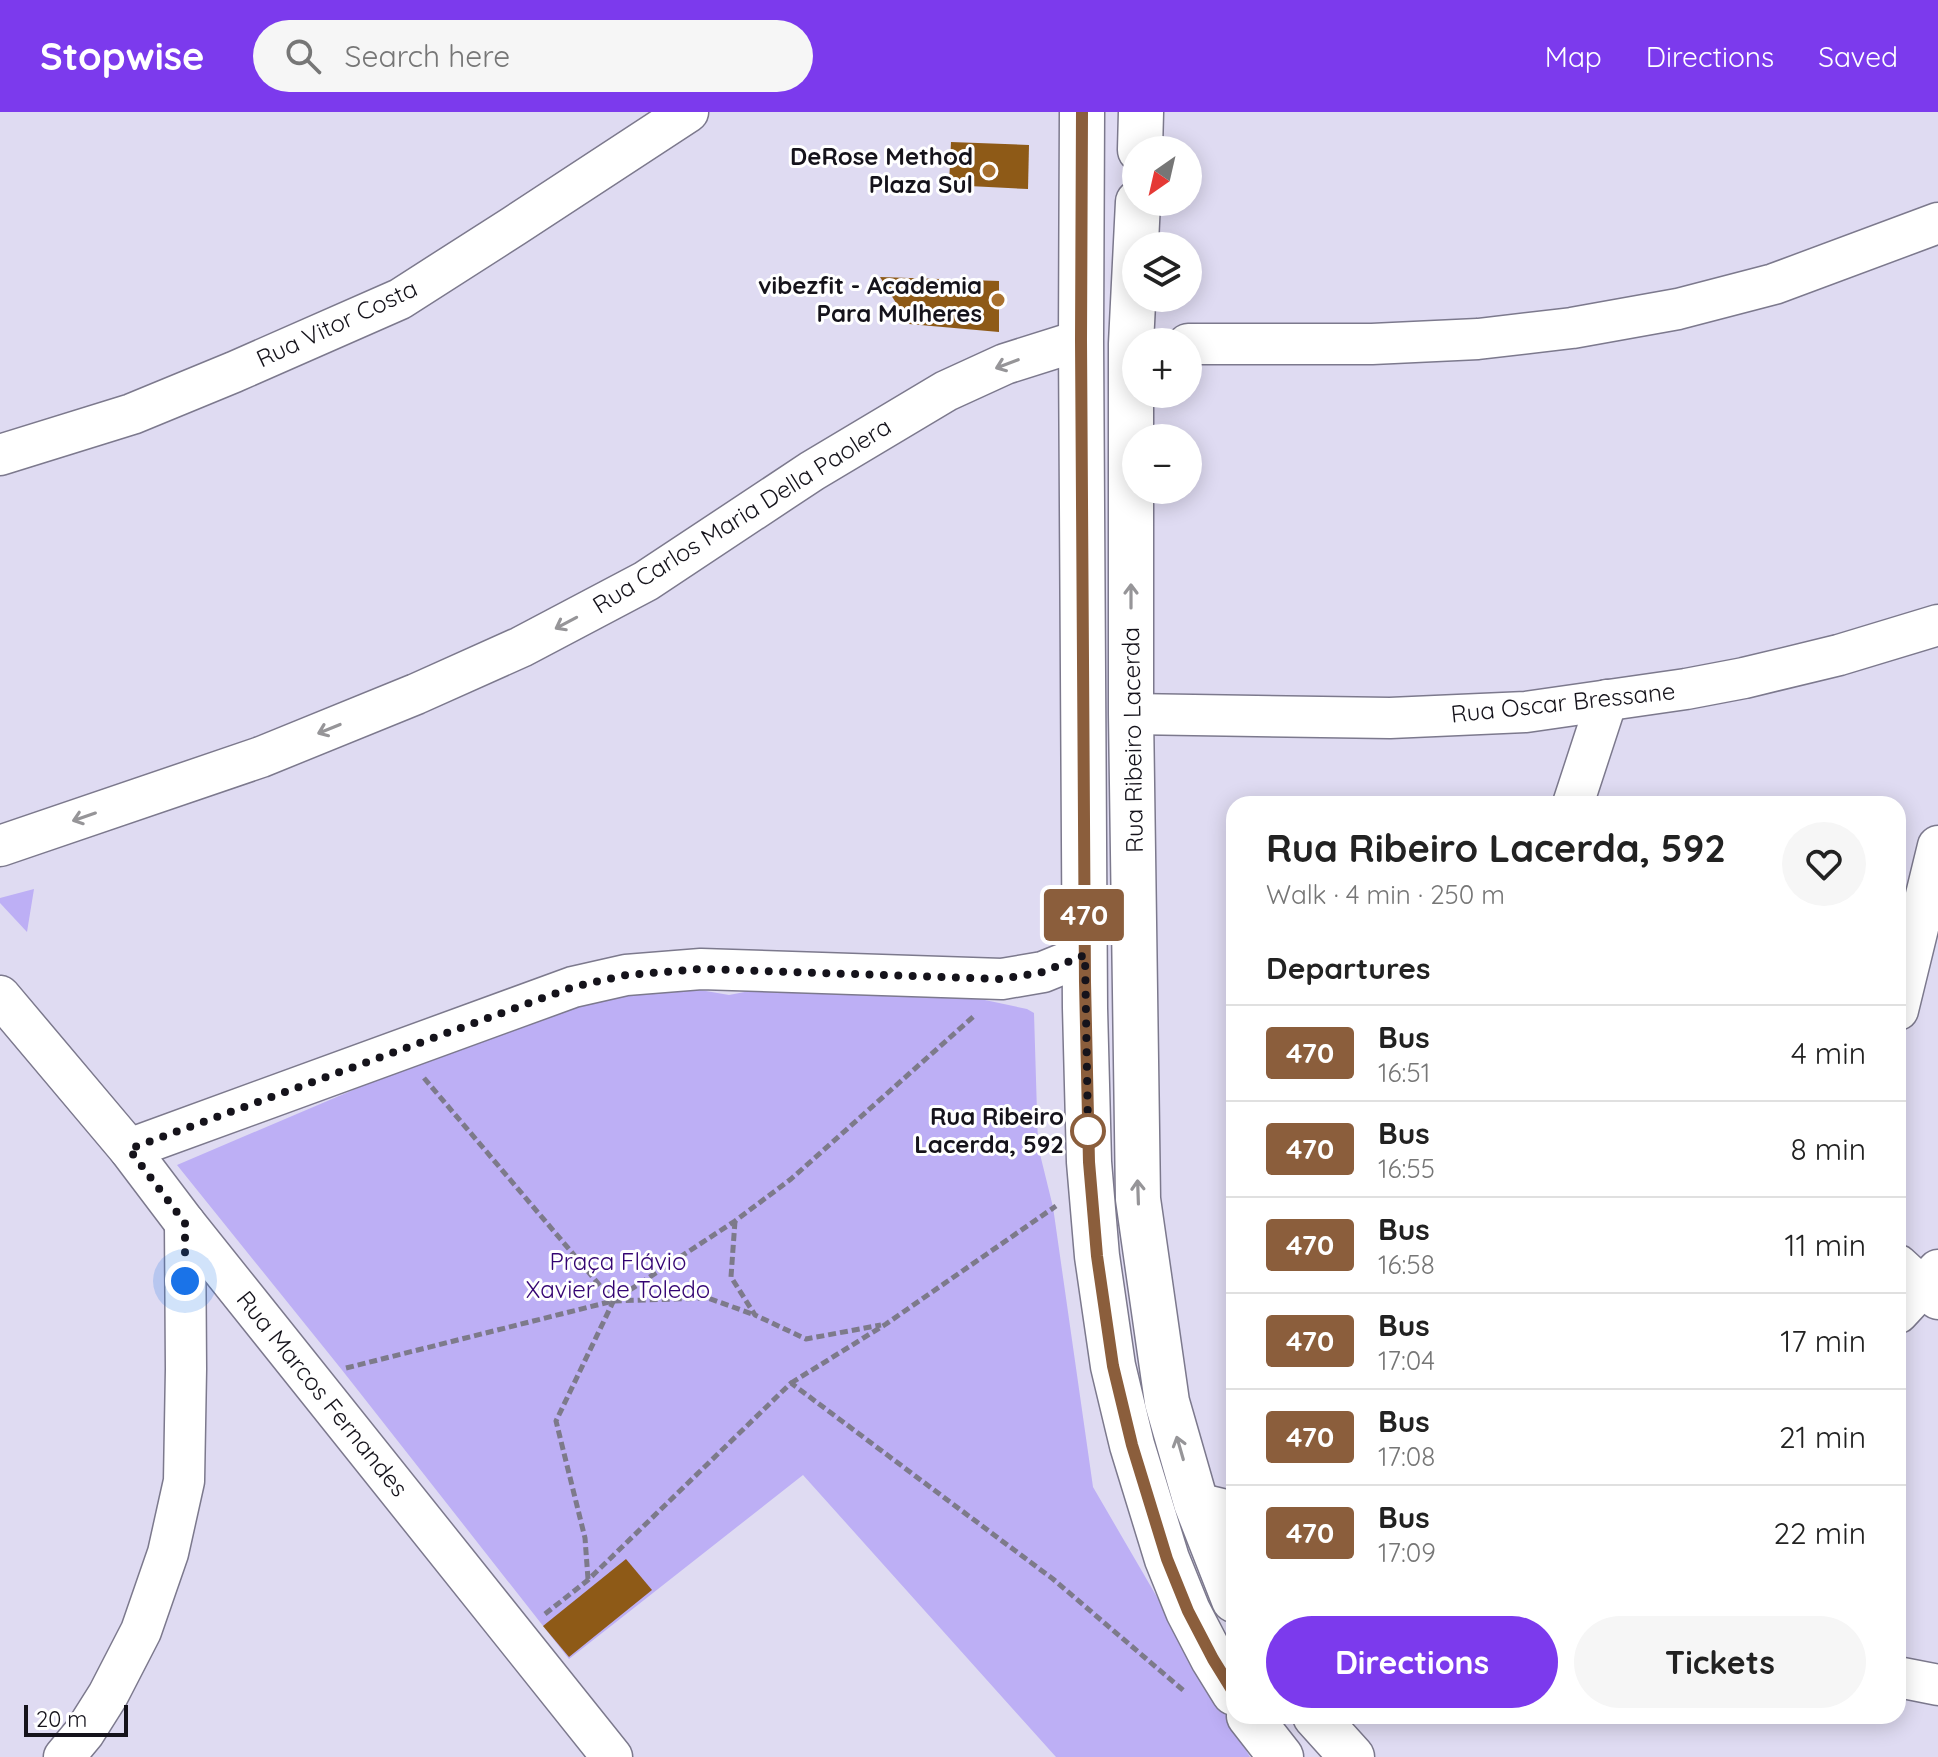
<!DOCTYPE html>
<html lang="en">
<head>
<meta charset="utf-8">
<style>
  body { margin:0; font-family:Quicksand,sans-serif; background:#f6f6f6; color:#222; height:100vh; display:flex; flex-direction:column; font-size:30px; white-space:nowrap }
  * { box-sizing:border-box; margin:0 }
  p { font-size:26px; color:#767676 }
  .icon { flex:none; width:44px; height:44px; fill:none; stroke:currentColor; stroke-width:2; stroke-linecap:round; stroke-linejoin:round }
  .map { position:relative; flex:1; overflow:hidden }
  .sheet { position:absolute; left:1226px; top:684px; width:680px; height:928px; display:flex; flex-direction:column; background:#fff; border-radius:24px; box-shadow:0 4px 20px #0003 }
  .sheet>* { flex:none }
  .badge { padding:0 16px; border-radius:6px; font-size:28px; line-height:52px }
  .needle { width:52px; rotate:214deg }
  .buttons { position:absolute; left:1122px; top:24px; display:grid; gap:16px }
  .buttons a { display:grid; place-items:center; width:80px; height:80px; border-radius:50%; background:#fff; box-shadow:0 4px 20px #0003; font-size:40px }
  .scale { position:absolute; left:24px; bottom:20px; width:104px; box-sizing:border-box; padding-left:8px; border:4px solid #15131b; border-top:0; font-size:22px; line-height:28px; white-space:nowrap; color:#15131b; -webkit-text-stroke:6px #fff; paint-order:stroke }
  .you { position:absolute; width:40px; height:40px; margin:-20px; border:6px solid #fff; border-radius:50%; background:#1a73e8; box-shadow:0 0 0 12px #1a73e833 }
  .map>.badge { position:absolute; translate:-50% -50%; box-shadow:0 0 0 4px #fff }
  h2 { padding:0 40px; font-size:30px; line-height:72px }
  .round { display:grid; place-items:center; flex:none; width:84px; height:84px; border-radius:42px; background:#f6f6f6 }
  .overview { display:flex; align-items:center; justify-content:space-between; height:136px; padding:0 40px }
  h1 { font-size:38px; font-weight:700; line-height:60px }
  .action { display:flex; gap:16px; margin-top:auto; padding:16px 40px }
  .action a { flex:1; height:92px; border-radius:48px; background:#7c3aed; color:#fff; font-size:32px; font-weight:700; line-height:92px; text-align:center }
  .action a+a { background:#f6f6f6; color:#222 }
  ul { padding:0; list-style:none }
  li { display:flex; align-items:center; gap:24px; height:96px; padding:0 40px; border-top:2px solid #e0e0e0 }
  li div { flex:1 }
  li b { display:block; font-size:30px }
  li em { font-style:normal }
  li .badge { min-width:88px; font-weight:700; text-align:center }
  header { display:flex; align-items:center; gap:48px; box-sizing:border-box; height:112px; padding:0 40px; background:#7c3aed; color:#fff }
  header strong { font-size:38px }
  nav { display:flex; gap:44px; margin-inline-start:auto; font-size:28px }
  .search { width:560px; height:72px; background:#f6f6f6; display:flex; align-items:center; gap:20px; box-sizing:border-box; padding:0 28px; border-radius:44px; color:#767676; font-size:30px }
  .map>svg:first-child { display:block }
  .green { fill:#bdaff5 }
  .building { fill:#8e5a17 }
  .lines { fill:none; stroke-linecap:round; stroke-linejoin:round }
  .street-casing { stroke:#7c798d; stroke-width:43 }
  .secondary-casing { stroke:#7c798d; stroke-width:47 }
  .path { stroke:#7d7a8a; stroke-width:5; stroke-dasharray:8 4; stroke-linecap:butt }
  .street { stroke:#fff; stroke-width:40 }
  .secondary { stroke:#fff; stroke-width:44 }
  .oneway { stroke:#969598 }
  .line-casing { stroke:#fff; stroke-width:18 }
  .line { stroke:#8b5e3c; stroke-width:12 }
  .walk { stroke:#15131b; stroke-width:8; stroke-dasharray:0 14.4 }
  .poi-dot { fill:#a9712e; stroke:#fff; stroke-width:3 }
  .stop-dot { fill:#fff; stroke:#8b5e3c; stroke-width:4 }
  .labels { text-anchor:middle; stroke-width:6; stroke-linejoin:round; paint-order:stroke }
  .poi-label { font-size:24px; font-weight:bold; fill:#15131b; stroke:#fff; text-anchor:end }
  .street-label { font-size:24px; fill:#15131b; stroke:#fff }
  .stop-label { font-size:24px; font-weight:bold; fill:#15131b; stroke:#fff; text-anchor:end }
  .park-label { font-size:24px; fill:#340472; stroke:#fff }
</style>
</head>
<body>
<header>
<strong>Stopwise</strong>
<div class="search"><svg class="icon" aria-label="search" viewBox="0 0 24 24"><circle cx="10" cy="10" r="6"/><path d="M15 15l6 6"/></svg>Search here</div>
<nav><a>Map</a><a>Directions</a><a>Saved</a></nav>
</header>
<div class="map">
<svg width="1938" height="1645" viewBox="0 0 1938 1645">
  <rect width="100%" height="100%" fill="#dfdbf2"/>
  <g class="green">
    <polygon points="34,777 27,820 0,791 0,786"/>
    <polygon points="801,869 914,873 1027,897 1034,901 1038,1034 1053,1095 1093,1375 1250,1645 1056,1645 803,1363 569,1547 342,1258 177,1053 393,961 591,881 671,873 729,883"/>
  </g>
  <g class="building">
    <polygon points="951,30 1029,33 1028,77 949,73"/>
    <polygon points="880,165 999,169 999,220 909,212"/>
    <polygon points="626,1447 652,1478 569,1545 543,1514"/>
  </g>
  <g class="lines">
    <defs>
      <g id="street">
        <polyline points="1188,232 1372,232 1478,227 1572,216 1678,197 1774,172 1938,111"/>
        <polyline points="0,343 132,302 234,260 400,187 514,114 688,0"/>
        <polyline points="1131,602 1390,606 1526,600 1686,577 1744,566 1839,543 1938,513"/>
        <polyline points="1573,692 1607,588"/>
        <polyline points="0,734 261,645 416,582 521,535 646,469 812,359 946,279 1005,252 1081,228"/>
        <polyline points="0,884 129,1037 185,1111 612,1645"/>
        <polyline points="1898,898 1938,734"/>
        <polyline points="129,1037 573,875 626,863 701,857 1002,867 1043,860 1085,843"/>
        <polyline points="1898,1153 1922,1175 1938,1187"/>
        <polyline points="1898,1201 1938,1158"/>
        <polyline points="1196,1391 1234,1400"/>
        <polyline points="1898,1565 1938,1573"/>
        <polyline points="64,1645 84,1621 108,1583 141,1519 168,1441 184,1369 186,1257 185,1111"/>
      </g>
      <g id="secondary">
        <polyline points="1082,0 1081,228 1085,896 1089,1050 1097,1144 1113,1254 1132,1333 1167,1447 1188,1499 1213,1547 1234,1581"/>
        <polyline points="1140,38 1141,0"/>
        <polyline points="1138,90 1131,232 1131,602 1138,1087 1167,1290 1196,1391 1234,1488"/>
        <polyline points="1249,1604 1281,1645"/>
        <polyline points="1315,1604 1352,1645"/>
      </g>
    </defs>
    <use href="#street" class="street-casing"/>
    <use href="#secondary" class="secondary-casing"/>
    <g class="path">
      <polyline points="424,966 613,1189 735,1109 791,1067 974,904"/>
      <polyline points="735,1109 731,1165 755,1203 806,1227 881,1213"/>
      <polyline points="346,1256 613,1189 708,1186 755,1203"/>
      <polyline points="791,1271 886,1212 1056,1094"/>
      <polyline points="588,1467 585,1426 556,1309 613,1190"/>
      <polyline points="545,1502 588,1468 791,1271 1053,1467 1184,1579"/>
    </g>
    <use href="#street" class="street"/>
    <use href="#secondary" class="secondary"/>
  </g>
  <defs><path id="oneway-shaft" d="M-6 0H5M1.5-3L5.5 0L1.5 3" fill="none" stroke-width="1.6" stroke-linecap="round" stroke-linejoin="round" transform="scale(2)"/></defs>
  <g class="oneway">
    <use href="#oneway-shaft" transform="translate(1007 252) rotate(159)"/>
    <use href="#oneway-shaft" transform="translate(1131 484) rotate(-90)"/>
    <use href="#oneway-shaft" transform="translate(566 511) rotate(152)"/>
    <use href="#oneway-shaft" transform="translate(329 617) rotate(158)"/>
    <use href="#oneway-shaft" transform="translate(84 705) rotate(161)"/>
    <use href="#oneway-shaft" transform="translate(1138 1080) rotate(-92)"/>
    <use href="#oneway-shaft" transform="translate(1180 1336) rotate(-106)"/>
  </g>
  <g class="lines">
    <defs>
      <polyline id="line" points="1082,0 1081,228 1085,870 1089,1050 1097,1144 1113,1254 1132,1333 1167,1447 1188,1499 1213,1547 1234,1581"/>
    </defs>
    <use href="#line" class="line-casing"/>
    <use href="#line" class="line"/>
    <polyline class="walk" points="185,1169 185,1111 129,1037 573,875 626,863 701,857 1002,867 1043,860 1085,843 1088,1019"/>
  </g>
  <g class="poi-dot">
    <circle cx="989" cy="59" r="8"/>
    <circle cx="998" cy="188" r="8"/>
  </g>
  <circle class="stop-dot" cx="1088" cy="1019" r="16"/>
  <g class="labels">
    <g class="poi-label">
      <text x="973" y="53">DeRose Method<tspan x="973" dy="28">Plaza Sul</tspan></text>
      <text x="982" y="182">vibezfit - Academia<tspan x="982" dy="28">Para Mulheres</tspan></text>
    </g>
    <g class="street-label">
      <text transform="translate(337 212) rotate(-25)" y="8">Rua Vitor Costa</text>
      <text transform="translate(742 404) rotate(-32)" y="8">Rua Carlos Maria Della Paolera</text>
      <text transform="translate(1563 591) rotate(-6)" y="8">Rua Oscar Bressane</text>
      <text transform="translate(1133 628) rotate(-91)" y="8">Rua Ribeiro Lacerda</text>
      <text transform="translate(322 1282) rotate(51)" y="8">Rua Marcos Fernandes</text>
    </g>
    <g class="stop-label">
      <text x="1064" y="1013">Rua Ribeiro<tspan x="1064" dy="28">Lacerda, 592</tspan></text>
    </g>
    <g class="park-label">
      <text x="618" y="1158">Praça Flávio<tspan x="618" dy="28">Xavier de Toledo</tspan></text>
    </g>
  </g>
</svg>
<div class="buttons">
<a><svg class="needle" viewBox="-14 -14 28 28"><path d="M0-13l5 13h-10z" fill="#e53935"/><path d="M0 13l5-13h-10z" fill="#767676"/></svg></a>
<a><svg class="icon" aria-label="layers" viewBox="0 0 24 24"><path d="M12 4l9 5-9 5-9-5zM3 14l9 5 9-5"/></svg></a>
<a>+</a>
<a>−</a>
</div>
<div class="scale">20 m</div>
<div class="you" style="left:185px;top:1169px"></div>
<b class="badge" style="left:1084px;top:803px;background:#8b5e3c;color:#fff">470</b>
<section class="sheet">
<div class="overview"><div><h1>Rua Ribeiro Lacerda, 592</h1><p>Walk · 4 min · 250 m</p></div><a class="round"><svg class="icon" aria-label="heart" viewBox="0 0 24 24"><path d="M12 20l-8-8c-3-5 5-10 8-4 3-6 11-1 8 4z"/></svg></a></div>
<h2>Departures</h2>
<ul>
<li><span class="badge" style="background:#8b5e3c;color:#fff">470</span><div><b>Bus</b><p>16:51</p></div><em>4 min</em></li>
<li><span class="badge" style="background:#8b5e3c;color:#fff">470</span><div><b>Bus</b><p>16:55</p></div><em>8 min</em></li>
<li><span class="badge" style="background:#8b5e3c;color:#fff">470</span><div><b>Bus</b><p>16:58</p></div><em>11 min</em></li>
<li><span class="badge" style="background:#8b5e3c;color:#fff">470</span><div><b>Bus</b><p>17:04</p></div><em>17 min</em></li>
<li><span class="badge" style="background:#8b5e3c;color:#fff">470</span><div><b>Bus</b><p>17:08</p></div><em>21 min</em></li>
<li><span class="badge" style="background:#8b5e3c;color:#fff">470</span><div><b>Bus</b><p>17:09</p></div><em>22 min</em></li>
</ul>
<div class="action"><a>Directions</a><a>Tickets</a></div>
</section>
</div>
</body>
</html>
